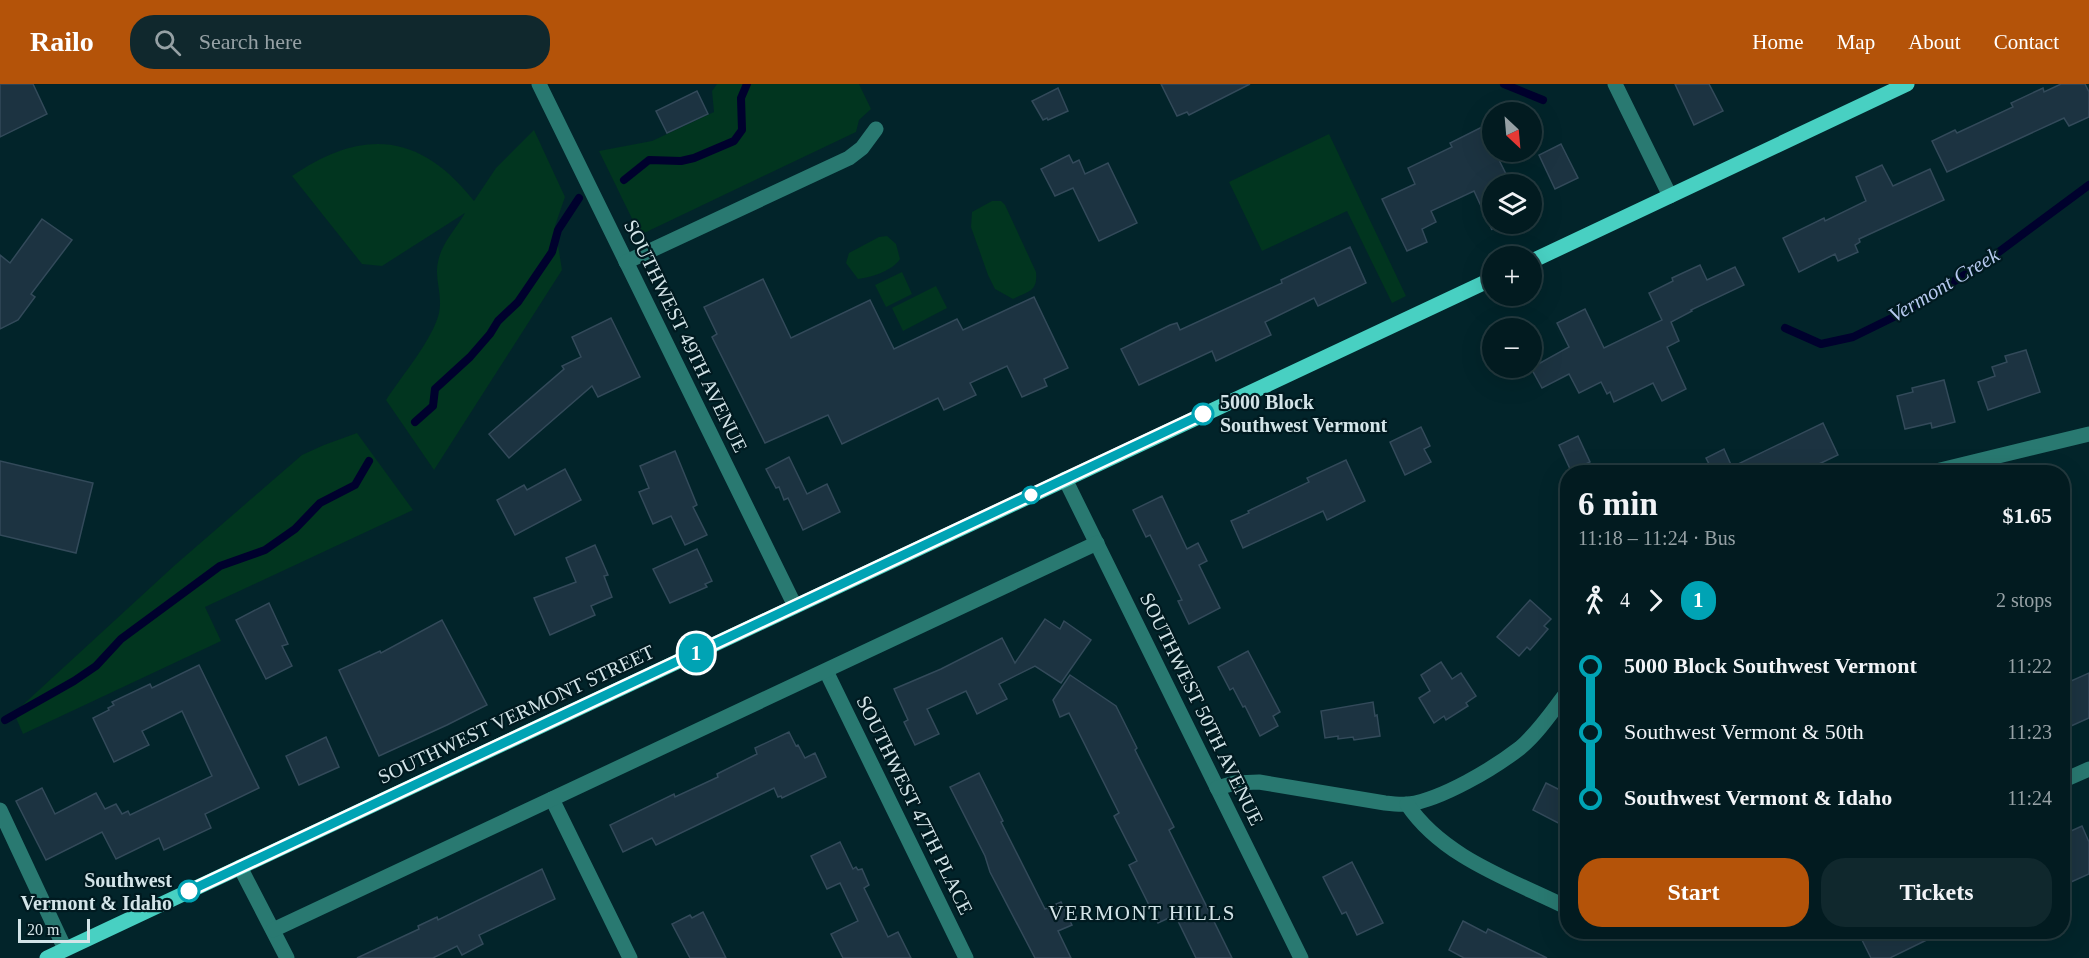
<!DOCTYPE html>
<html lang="en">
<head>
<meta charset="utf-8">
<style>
  body { margin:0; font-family:"Times New Roman",serif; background:#10282d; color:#f1f3f6; height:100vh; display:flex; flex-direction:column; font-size:22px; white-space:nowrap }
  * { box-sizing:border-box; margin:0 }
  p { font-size:20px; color:#96a1a5 }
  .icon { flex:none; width:33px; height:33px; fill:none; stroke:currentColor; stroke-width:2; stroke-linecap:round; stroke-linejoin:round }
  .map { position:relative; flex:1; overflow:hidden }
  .drawer { position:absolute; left:1560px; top:381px; width:510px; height:474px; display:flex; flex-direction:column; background:#021b20; border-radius:24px; box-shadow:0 6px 24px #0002,0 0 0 2px #23393e }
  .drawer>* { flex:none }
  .badge { padding:0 12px; border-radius:20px; font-size:21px; line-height:39px }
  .needle { width:39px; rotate:154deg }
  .tools { position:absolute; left:1482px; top:18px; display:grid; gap:12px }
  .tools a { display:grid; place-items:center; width:60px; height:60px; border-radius:50%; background:#021b20; box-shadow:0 6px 24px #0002,0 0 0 2px #23393e; font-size:30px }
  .scale { position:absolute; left:18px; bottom:15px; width:72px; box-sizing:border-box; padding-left:6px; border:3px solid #d3e4e8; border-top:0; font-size:16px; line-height:21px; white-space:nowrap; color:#d3e4e8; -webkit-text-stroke:4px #001a20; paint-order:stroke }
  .map>.badge { position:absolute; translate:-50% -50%; box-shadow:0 0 0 3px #fff }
  .legs { display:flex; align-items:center; gap:9px; height:66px; padding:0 18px; font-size:20px }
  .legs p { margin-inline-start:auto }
  .overview { display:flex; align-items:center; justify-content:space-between; height:102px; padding:0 18px }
  h1 { font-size:33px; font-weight:600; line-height:45px }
  .action { display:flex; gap:12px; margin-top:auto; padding:12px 18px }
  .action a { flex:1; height:69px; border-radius:24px; background:#b45309; color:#fff; font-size:24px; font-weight:600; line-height:69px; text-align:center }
  .action a+a { background:#10282d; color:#f1f3f6 }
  ul { padding:0 18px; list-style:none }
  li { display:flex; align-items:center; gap:21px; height:66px; font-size:22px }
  li i { display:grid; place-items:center; width:9px; height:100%; margin:0 8px; background:currentColor }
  li i::after { content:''; width:15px; height:15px; margin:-8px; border:4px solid; border-radius:50%; background:#021b20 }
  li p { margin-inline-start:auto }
  li:first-child i { background:linear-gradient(#0000 50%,currentColor 0) }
  li:last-child i { background:linear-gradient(currentColor 50%,#0000 0) }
  header { display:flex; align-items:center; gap:36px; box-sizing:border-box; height:84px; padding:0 30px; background:#b45309; color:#fff }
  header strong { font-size:28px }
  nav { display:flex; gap:33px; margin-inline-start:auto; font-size:21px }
  .search { width:420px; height:54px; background:#10282d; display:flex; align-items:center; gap:15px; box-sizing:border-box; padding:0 21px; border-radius:24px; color:#96a1a5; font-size:22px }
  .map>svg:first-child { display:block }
  .green { fill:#01351f }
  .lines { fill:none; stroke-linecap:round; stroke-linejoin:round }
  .stream { stroke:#00012d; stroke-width:8 }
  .building { fill:#1c3341; stroke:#334a5a; stroke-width:1.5 }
  .minor { stroke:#297971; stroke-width:15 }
  .major { stroke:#48d0c2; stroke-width:15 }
  .line-1-casing { stroke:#fff; stroke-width:14 }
  .line-1 { stroke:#00a3b4; stroke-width:9 }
  .stop-1-dot { fill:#fff; stroke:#00a3b4; stroke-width:3 }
  .labels { text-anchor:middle; stroke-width:4.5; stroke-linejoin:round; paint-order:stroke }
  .street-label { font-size:20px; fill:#d3e4e8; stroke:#001a20 }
  .stop-label { font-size:20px; font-weight:bold; fill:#d3e4e8; stroke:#001a20; text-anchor:start }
  .water-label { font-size:21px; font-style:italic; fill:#b6c9ef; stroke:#001a20 }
  .neighbourhood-label { font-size:21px; letter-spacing:1.5px; fill:#d3e4e8; stroke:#001a20 }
</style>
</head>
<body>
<header>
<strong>Railo</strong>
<div class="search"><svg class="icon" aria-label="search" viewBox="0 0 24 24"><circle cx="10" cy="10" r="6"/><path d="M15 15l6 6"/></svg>Search here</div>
<nav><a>Home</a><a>Map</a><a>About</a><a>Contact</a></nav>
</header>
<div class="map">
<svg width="2089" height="874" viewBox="0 0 2089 874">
  <rect width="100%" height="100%" fill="#02242a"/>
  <g class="green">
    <polygon points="717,0 859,0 871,25 859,36 856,48 640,151 599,67 652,57 714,28 712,7"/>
    <path d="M534,46L565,113L555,142L562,186L434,386L386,316C401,293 433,255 439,229C443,211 434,194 438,178C441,160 456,145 465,129L382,182L362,180L292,92C362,44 420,48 474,117L496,84Z"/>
    <polygon points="1329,50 1406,212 1392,219 1347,127 1262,167 1229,98"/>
    <path d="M992,117H1001L1005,121L1036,188C1038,208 1028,207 1013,215L995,205L988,191L971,143L972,128Z"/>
    <path d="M887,152L896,160L900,175C892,187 872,193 858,195L846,179L849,169L879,153Z"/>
    <polygon points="902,188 912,210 886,223 875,201"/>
    <polygon points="936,202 947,224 903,247 892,224"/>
    <polygon points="357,349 413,426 205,523 221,557 23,650 14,629 175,481 302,371 324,361"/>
  </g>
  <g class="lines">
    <g class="stream">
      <polyline points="1504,0 1543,16"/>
      <polyline points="624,96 649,76 681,77 694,74 734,57 742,46 741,14 747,0"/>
      <polyline points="1785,244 1821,260 1853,253 1904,228 1984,179 2089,101"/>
      <polyline points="415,338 433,322 435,305 470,273 490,250 498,237 518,218 552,168 558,146 579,114"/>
      <polyline points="5,636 74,597 96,582 121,555 220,482 265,466 295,445 320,419 355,401 369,377"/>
    </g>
  </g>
  <g class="building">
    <polygon points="0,0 33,0 47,30 0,53"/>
    <polygon points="1161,0 1250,0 1189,31 1187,28 1177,32"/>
    <polygon points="1675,0 1709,0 1723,27 1694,41"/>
    <polygon points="2061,0 2085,0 2089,8 2089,33 2069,42 2064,34 1947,88 1932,57 1955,46 1957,49 2013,23 2011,19 2043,4 2044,8"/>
    <polygon points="1058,4 1068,27 1048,36 1047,34 1043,36 1032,17"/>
    <polygon points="697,7 708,30 667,49 656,27"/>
    <polygon points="1492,38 1492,68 1495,68 1511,100 1492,100 1492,146 1474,107 1431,127 1436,138 1422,145 1427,158 1407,167 1382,115 1415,100 1408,84 1452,63 1450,59"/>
    <polygon points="1561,60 1578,94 1555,105 1539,71"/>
    <polygon points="1069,71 1073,79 1079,76 1085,90 1108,79 1137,139 1099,157 1073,104 1055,112 1041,85"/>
    <polygon points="1882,81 1893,102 1930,85 1944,116 1859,155 1860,158 1855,161 1858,168 1838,177 1835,170 1799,188 1783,154 1824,134 1825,137 1866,117 1856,93"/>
    <polygon points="42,135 72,156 31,210 35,213 18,236 0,245 0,171 10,179"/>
    <polygon points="1350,163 1366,199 1318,222 1314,214 1265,238 1271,251 1216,277 1212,267 1139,301 1121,265 1170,241 1177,239 1180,246 1282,199 1281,196"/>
    <polygon points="1700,181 1707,196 1735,183 1744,201 1691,226 1692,227 1671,238 1679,257 1667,263 1686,305 1662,317 1653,299 1614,318 1610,308 1607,310 1601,298 1579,309 1569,290 1542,304 1531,284 1569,263 1557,239 1585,225 1604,264 1662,236 1649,209 1673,197 1672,194"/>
    <polygon points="763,195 791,254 870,216 894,265 957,235 963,246 1034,213 1068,284 1044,295 1047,302 1022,313 1007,282 970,299 976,311 944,326 938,314 842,360 828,331 765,359 712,253 717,250 704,223"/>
    <polygon points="611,234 640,293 598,313 592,302 509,374 489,350 564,285 562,282 581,273 572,253"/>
    <polygon points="2026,266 2040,308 1988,326 1978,298 1995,292 1992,283 2007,278 2005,272"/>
    <polygon points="1944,296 1955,338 1932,344 1931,339 1905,345 1897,312 1913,308 1912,304"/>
    <polygon points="1823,339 1838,371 1819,380 1820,383 1806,388 1713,388 1706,374 1724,365 1732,383"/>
    <polygon points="1421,343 1430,362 1424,365 1431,378 1405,391 1390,358"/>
    <polygon points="1578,352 1590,378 1571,387 1559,361"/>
    <polygon points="675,367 697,421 693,423 707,451 685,461 671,432 653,440 639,408 649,404 640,382"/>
    <polygon points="789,373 807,410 827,400 840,428 803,446 788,414 784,416 779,403 776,404 766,385"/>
    <polygon points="1346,376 1365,417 1327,436 1323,427 1243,464 1231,437 1249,429 1248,427 1309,398 1307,394"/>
    <polygon points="0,377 93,399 76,469 0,451"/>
    <polygon points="565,385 581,416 515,451 497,416 524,401 527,406"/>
    <polygon points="1162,412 1187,465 1198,459 1207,477 1199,481 1220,524 1189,540 1178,517 1182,516 1150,451 1146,453 1133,426"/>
    <polygon points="595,461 608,491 604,492 612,513 591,522 595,531 550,551 534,514 576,498 566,474"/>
    <polygon points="697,465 712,497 705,500 707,503 670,519 653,485"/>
    <polygon points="1530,516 1551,535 1544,542 1548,545 1530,566 1527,563 1519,572 1497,553"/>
    <polygon points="269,519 288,560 282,562 292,582 266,595 236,536"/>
    <polygon points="1045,535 1060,545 1064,537 1091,556 1061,599 1035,582 999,600 1007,615 977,630 966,607 927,625 939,650 915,661 904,638 908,636 894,605 941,585 1002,554 1015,579"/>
    <polygon points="442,536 487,621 447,641 379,672 339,586 380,567 381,569"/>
    <polygon points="1248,567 1280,628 1273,632 1278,642 1260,652 1245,622 1243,623 1233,604 1230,606 1218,583"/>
    <polygon points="1441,578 1452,595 1461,589 1476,612 1466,619 1468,622 1446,636 1444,632 1434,639 1419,614 1430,607 1421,591"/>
    <polygon points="199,581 259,704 205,730 211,744 164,766 159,754 116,775 102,748 46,776 16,717 42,704 55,730 96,709 105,725 116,720 122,730 128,727 130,731 212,692 182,627 142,647 149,661 114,678 93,634 109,626 108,624 114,621 112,618 150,600 152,604"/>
    <polygon points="2089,589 2089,634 2062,646 2062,601"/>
    <polygon points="1070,591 1116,622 1137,664 1135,666 1174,743 1169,746 1232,874 1196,874 1175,831 1158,839 1129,781 1137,777 1114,732 1119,729 1069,629 1060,633 1053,616"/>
    <polygon points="1373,618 1375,632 1377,631 1380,652 1354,656 1353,653 1338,655 1338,652 1325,654 1321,627"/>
    <polygon points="789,648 796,662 798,661 805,674 815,669 826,693 782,714 781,712 778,713 774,704 656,761 652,754 623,768 610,741 674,710 675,713 718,693 717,690 757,670 755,664"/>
    <polygon points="326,653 339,683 299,701 286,672"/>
    <polygon points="979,689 1003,737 1001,738 1045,825 1061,818 1072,841 1058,847 1071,874 1035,874 990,788 985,772 950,703"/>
    <polygon points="1546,699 1568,710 1568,744 1533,726"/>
    <polygon points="2082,742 2089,758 2089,790 2062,802 2062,751"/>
    <polygon points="840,758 853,785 856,783 858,786 862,785 869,801 864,804 888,853 898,848 911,874 843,874 831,850 858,837 840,799 827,805 811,772"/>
    <polygon points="1352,778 1383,839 1357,851 1346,828 1342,830 1323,793"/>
    <polygon points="542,785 555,815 479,851 483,860 462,871 457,862 433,874 357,874 419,845 418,842 437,833 438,836"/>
    <polygon points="703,828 726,874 690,874 672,840 690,831 692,834"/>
    <polygon points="1463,837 1486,849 1488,845 1547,874 1464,874 1449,866"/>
    <polygon points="1858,848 1943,848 1890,874 1871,874"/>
  </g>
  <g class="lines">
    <g class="minor">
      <polyline points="539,0 795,522"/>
      <polyline points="1615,0 1670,112"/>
      <polyline points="626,178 849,74 862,64 876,45"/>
      <polyline points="1932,388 2089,350"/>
      <polyline points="1065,395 1301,874"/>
      <polyline points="826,587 966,874"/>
      <polyline points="2062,697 2089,685"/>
      <path d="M1217,704L1235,699L1259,698L1385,719C1393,720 1401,721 1409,720C1442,715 1493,685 1520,664C1539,648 1553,626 1568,607"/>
      <polyline points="552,715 630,874"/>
      <path d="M1407,720C1443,774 1512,796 1568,824"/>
      <polyline points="0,726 65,865"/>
      <polyline points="240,783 287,874"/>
      <polyline points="273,846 1097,459"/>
    </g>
    <g class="major">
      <polyline points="1532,177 1907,0"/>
      <polyline points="47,874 1492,195"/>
    </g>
  </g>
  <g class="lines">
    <defs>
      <polyline id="line-1" points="189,807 1203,330"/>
    </defs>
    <use href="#line-1" class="line-1-casing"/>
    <use href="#line-1" class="line-1"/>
  </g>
  <g class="stop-1-dot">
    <circle cx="1203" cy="330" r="10"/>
    <circle cx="1031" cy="411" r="8"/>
    <circle cx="189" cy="807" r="10"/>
  </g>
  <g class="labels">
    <g class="street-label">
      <text transform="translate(686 252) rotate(64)" y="7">SOUTHWEST 49TH AVENUE</text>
      <text transform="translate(1202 625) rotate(64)" y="7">SOUTHWEST 50TH AVENUE</text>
      <text transform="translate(516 630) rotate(-25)" y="7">SOUTHWEST VERMONT STREET</text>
      <text transform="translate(915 721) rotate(64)" y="7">SOUTHWEST 47TH PLACE</text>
    </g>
    <g class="stop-label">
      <text x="1220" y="325">5000 Block<tspan x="1220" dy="23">Southwest Vermont</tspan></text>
      <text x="172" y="803" text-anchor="end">Southwest<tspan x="172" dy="23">Vermont &amp; Idaho</tspan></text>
    </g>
    <g class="water-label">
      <text transform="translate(1944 201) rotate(-31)" y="7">Vermont Creek</text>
    </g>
    <g class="neighbourhood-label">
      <text x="1142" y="836">VERMONT HILLS</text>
    </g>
  </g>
</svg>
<div class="tools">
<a><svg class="needle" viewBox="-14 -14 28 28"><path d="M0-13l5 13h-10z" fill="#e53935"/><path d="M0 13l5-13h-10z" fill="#96a1a5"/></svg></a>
<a><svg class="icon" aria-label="layers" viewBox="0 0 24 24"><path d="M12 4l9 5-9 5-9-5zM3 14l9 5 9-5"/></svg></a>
<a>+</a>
<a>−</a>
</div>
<div class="scale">20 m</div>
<b class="badge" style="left:696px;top:569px;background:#00a3b4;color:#fff">1</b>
<section class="drawer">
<div class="overview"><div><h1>6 min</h1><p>11:18 – 11:24 · Bus</p></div><b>$1.65</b></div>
<div class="legs"><svg class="icon" aria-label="walk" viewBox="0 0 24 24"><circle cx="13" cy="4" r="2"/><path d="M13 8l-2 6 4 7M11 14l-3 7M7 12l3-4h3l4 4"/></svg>4<svg class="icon" aria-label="forward" viewBox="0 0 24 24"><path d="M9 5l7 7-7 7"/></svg><b class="badge" style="background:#00a3b4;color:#fff">1</b><p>2 stops</p></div>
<ul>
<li><i style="color:#00a3b4"></i><b>5000 Block Southwest Vermont</b><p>11:22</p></li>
<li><i style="color:#00a3b4"></i><span>Southwest Vermont &amp; 50th</span><p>11:23</p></li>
<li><i style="color:#00a3b4"></i><b>Southwest Vermont &amp; Idaho</b><p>11:24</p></li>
</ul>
<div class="action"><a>Start</a><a>Tickets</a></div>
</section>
</div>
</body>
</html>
